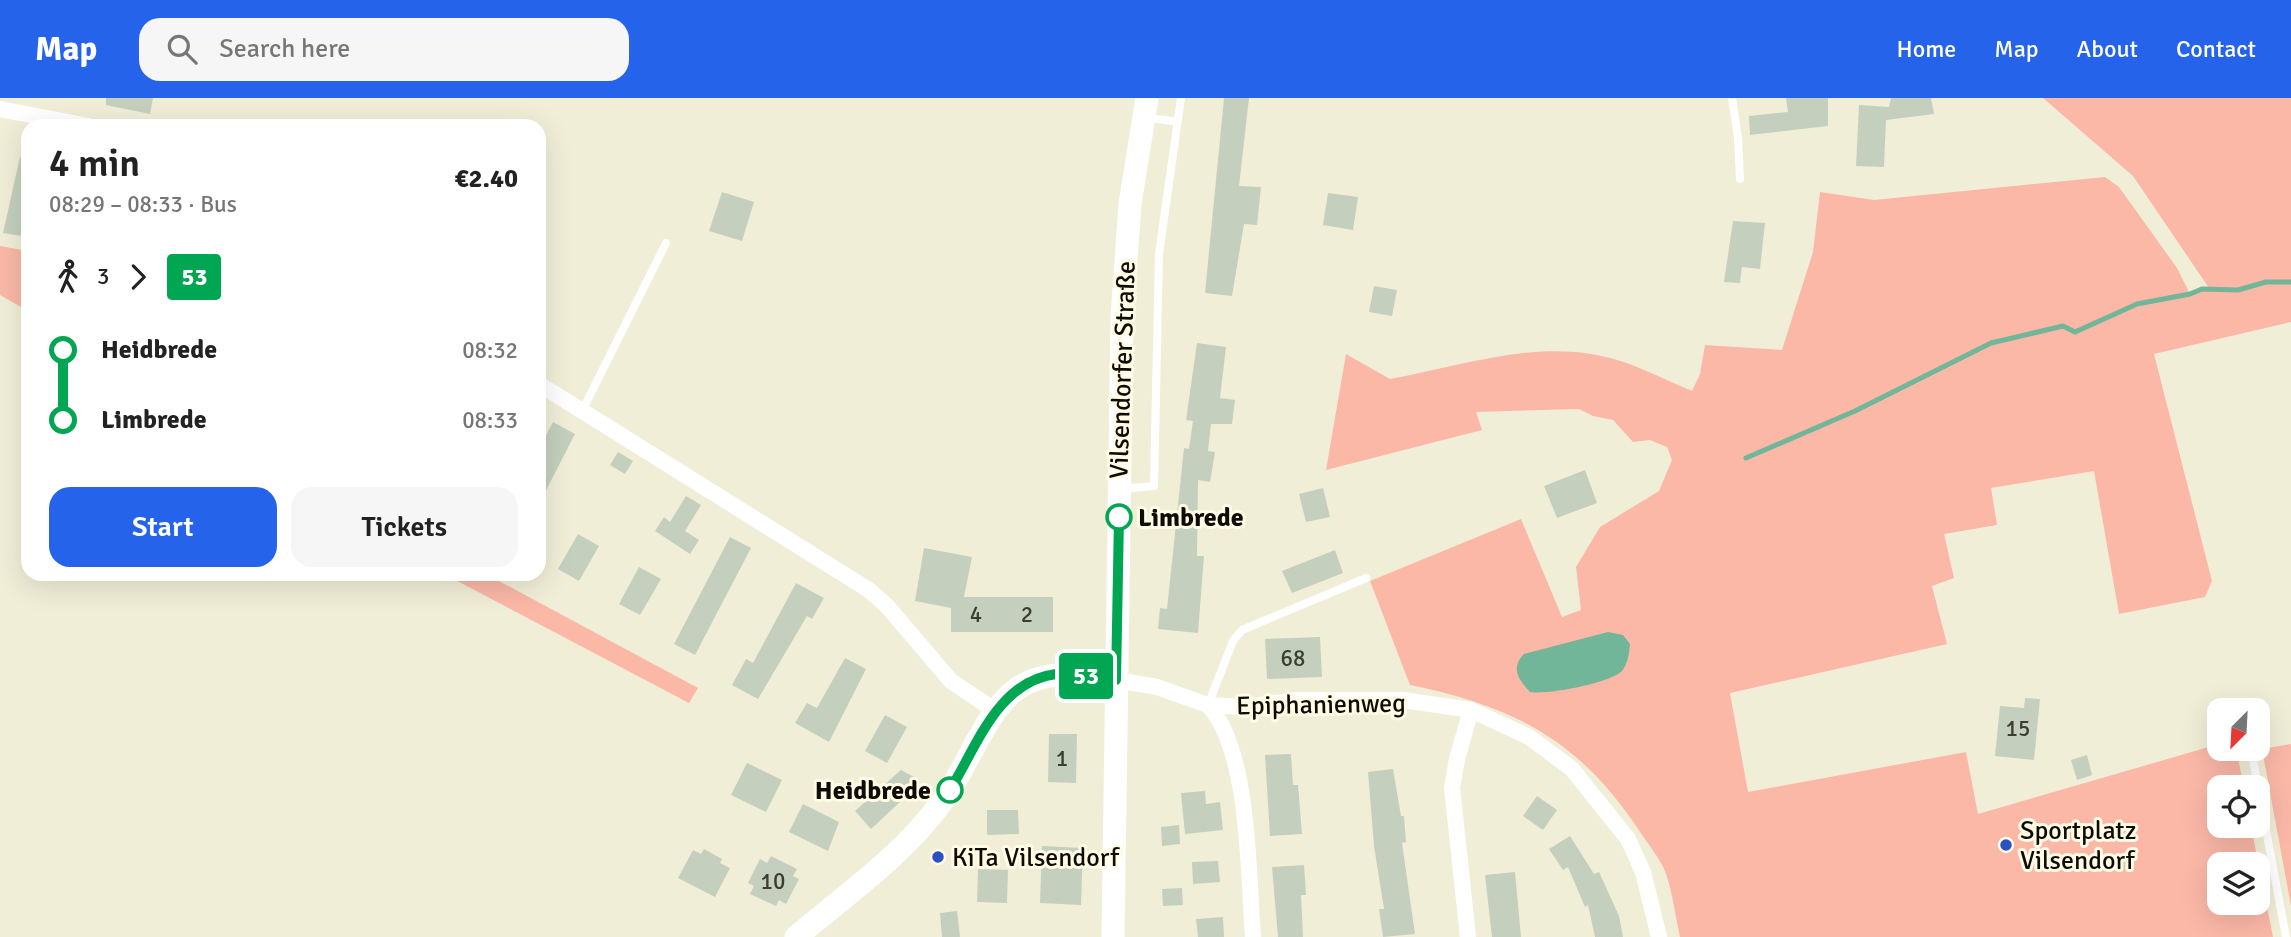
<!DOCTYPE html>
<html lang="en">
<head>
<meta charset="utf-8">
<style>
  body { margin:0; font-family:Signika,sans-serif; background:#f6f6f6; color:#222; height:100vh; display:flex; flex-direction:column; font-size:26px; white-space:nowrap }
  * { box-sizing:border-box; margin:0 }
  p { font-size:23px; color:#767676 }
  .icon { flex:none; width:38px; height:38px; fill:none; stroke:currentColor; stroke-width:2; stroke-linecap:round; stroke-linejoin:round }
  .map { position:relative; flex:1; overflow:hidden }
  .details { position:absolute; left:21px; top:21px; width:525px; height:462px; display:flex; flex-direction:column; background:#fff; border-radius:21px; box-shadow:0 7px 28px #0002 }
  .details>* { flex:none }
  .badge { padding:0 14px; border-radius:5px; font-size:24px; line-height:46px }
  .needle { width:46px; rotate:204deg }
  .controls { position:absolute; left:2207px; top:600px; display:grid; gap:14px }
  .controls a { display:grid; place-items:center; width:63px; height:63px; border-radius:14px; background:#fff; box-shadow:0 7px 28px #0002; font-size:35px }
  .map>.badge { position:absolute; translate:-50% -50%; box-shadow:0 0 0 4px #fff }
  .legs { display:flex; align-items:center; gap:10px; height:77px; padding:0 28px; font-size:23px }
  .legs p { margin-inline-start:auto }
  .headline { display:flex; align-items:center; justify-content:space-between; height:119px; padding:0 28px }
  h1 { font-size:38px; font-weight:600; line-height:52px }
  .button { display:flex; gap:14px; margin-top:auto; padding:14px 28px }
  .button a { flex:1; height:80px; border-radius:21px; background:#2563eb; color:#fff; font-size:28px; font-weight:600; line-height:80px; text-align:center }
  .button a+a { background:#f6f6f6; color:#222 }
  ul { padding:0 28px; list-style:none }
  li { display:flex; align-items:center; gap:24px; height:70px; font-size:26px }
  li i { display:grid; place-items:center; width:10px; height:100%; margin:0 9px; background:currentColor }
  li i::after { content:''; width:18px; height:18px; margin:-9px; border:5px solid; border-radius:50%; background:#fff }
  li p { margin-inline-start:auto }
  li:first-child i { background:linear-gradient(#0000 50%,currentColor 0) }
  li:last-child i { background:linear-gradient(currentColor 50%,#0000 0) }
  header { display:flex; align-items:center; gap:42px; box-sizing:border-box; height:98px; padding:0 35px; background:#2563eb; color:#fff }
  header strong { font-size:33px }
  nav { display:flex; gap:38px; margin-inline-start:auto; font-size:24px }
  .search { width:490px; height:63px; background:#f6f6f6; display:flex; align-items:center; gap:18px; box-sizing:border-box; padding:0 24px; border-radius:21px; color:#767676; font-size:26px }
  .map>svg:first-child { display:block }
  .green { fill:#fbb8a7; fill-rule:evenodd }
  .water { fill:#71b699 }
  .lines { fill:none; stroke-linecap:round; stroke-linejoin:round }
  .stream { stroke:#71b699; stroke-width:5 }
  .building { fill:#c4d0bd }
  .lane { stroke:#fff; stroke-width:8 }
  .street { stroke:#fff; stroke-width:16 }
  .secondary { stroke:#fff; stroke-width:23 }
  .line-1-casing { stroke:#fff; stroke-width:16 }
  .line-1 { stroke:#00a651; stroke-width:10 }
  .stop-1-dot { fill:#fff; stroke:#00a651; stroke-width:3.5 }
  .poi-dot { fill:#2a53c2; stroke:#fffbe5; stroke-width:2.5 }
  .labels { text-anchor:middle; stroke-width:6; stroke-linejoin:round; paint-order:stroke }
  .number-label { font-size:23px; fill:#3b3d33 }
  .street-label { font-size:26px; fill:#0d0c05; stroke:#fffbe5 }
  .stop-label { font-size:26px; font-weight:bold; fill:#0d0c05; stroke:#fffbe5; text-anchor:start }
  .poi-label { font-size:26px; fill:#0d0c05; stroke:#fffbe5; text-anchor:start }
</style>
</head>
<body>
<header>
<strong>Map</strong>
<div class="search"><svg class="icon" aria-label="search" viewBox="0 0 24 24"><circle cx="10" cy="10" r="6"/><path d="M15 15l6 6"/></svg>Search here</div>
<nav><a>Home</a><a>Map</a><a>About</a><a>Contact</a></nav>
</header>
<div class="map">
<svg width="2291" height="839" viewBox="0 0 2291 839">
  <rect width="100%" height="100%" fill="#f1eed8"/>
  <g class="green">
    <path d="M2043,0H2291V224L2154,256L2212,483L2205,499L2119,516L2094,373L1991,390L1997,427L1944,436L1954,480L1932,488L1947,546L1730,595L1748,694L1966,654L1978,716L2219,646V651H2236L2244,689L2219,690V728H2251L2273,839H1680C1675,818 1673,796 1666,776C1661,761 1647,745 1638,731C1579,642 1513,608 1410,587L1370,483L1521,421L1562,519L1581,512L1576,469L1600,429L1659,393L1672,362L1667,349L1650,342L1633,344L1613,322L1593,318L1579,311L1476,314L1482,332L1326,372L1346,256L1390,281C1458,269 1526,244 1597,257C1630,263 1661,280 1692,293L1700,276L1705,247L1782,252L1813,154L1820,94L1874,102L2105,79L2119,89L2177,170L2190,196L2209,190L2133,78ZM2219,766H2258V805H2219Z"/>
    <polygon points="0,148 28,153 28,213 0,197"/>
    <polygon points="444,476 486,476 698,590 689,605"/>
    <polygon points="2291,646 2291,808 2262,651"/>
  </g>
  <path class="water" d="M1608,534L1623,537L1630,546C1629,556 1628,565 1622,573C1610,585 1547,597 1530,594C1519,582 1510,570 1524,556Z"/>
  <g class="lines">
    <polyline class="stream" points="1746,360 1855,313 1991,245 2063,228 2075,234 2137,206 2190,196 2202,191 2238,192 2266,184 2291,184"/>
  </g>
  <g class="building">
    <polygon points="106,0 153,0 150,16 106,7"/>
    <polygon points="1224,0 1249,0 1239,88 1261,89 1257,127 1244,126 1232,198 1205,195"/>
    <polygon points="1786,0 1828,0 1828,28 1750,37 1749,18 1788,14"/>
    <polygon points="1891,0 1931,0 1934,16 1886,22 1884,69 1856,68 1859,7 1889,9"/>
    <polygon points="20,59 28,60 28,139 3,135"/>
    <polygon points="722,94 754,104 742,143 709,133"/>
    <polygon points="1328,95 1358,99 1353,132 1323,127"/>
    <polygon points="1733,123 1765,125 1760,171 1742,169 1740,185 1724,184"/>
    <polygon points="1374,188 1397,192 1392,218 1369,214"/>
    <polygon points="1197,245 1226,249 1220,300 1235,302 1232,326 1211,326 1208,353 1215,354 1210,384 1198,382 1197,458 1204,458 1198,535 1158,531 1160,510 1167,511 1184,350 1189,351 1193,323 1186,322"/>
    <polygon points="553,324 575,336 539,406 539,351"/>
    <polygon points="618,354 633,363 625,376 610,367"/>
    <polygon points="1585,372 1597,405 1557,420 1544,388"/>
    <polygon points="1323,390 1330,419 1306,424 1299,396"/>
    <polygon points="686,398 701,407 685,433 699,442 690,456 655,433 664,419 670,424"/>
    <polygon points="578,436 599,448 579,483 558,471"/>
    <polygon points="730,439 751,450 695,557 674,546"/>
    <polygon points="924,450 972,459 964,499 1053,499 1053,534 951,534 951,510 915,503"/>
    <polygon points="1335,452 1343,475 1292,495 1282,473"/>
    <polygon points="639,469 661,481 640,517 619,506"/>
    <polygon points="796,485 824,500 812,521 807,518 758,601 732,587 746,561 753,565"/>
    <polygon points="1320,539 1322,579 1267,581 1265,541"/>
    <polygon points="845,560 866,571 829,644 795,625 807,605 817,610"/>
    <polygon points="2025,600 2040,601 2034,662 1995,658 2000,608 2024,610"/>
    <polygon points="885,617 907,629 887,665 865,653"/>
    <polygon points="1049,636 1077,636 1076,685 1048,684"/>
    <polygon points="1291,656 1293,687 1298,687 1302,736 1270,738 1265,657"/>
    <polygon points="2087,657 2092,677 2077,682 2071,662"/>
    <polygon points="747,665 782,682 766,714 731,697"/>
    <polygon points="1393,671 1401,718 1404,718 1406,744 1402,745 1415,836 1383,839 1379,811 1384,811 1374,748 1368,674"/>
    <polygon points="901,672 914,679 900,704 871,731 855,713"/>
    <polygon points="1205,693 1206,706 1220,704 1223,732 1185,736 1181,695"/>
    <polygon points="1537,698 1557,712 1543,732 1523,718"/>
    <polygon points="803,706 839,724 828,753 789,734"/>
    <polygon points="987,712 1018,712 1019,736 987,737"/>
    <polygon points="1179,727 1180,746 1162,748 1161,729"/>
    <polygon points="1570,738 1594,776 1599,774 1619,818 1623,839 1595,839 1588,807 1585,809 1568,769 1563,772 1549,751"/>
    <polygon points="1042,748 1083,750 1081,807 1040,805"/>
    <polygon points="704,751 722,761 720,765 730,770 715,799 678,780 693,752 701,756"/>
    <polygon points="771,758 797,771 793,778 799,781 786,806 779,802 776,808 750,796 754,788 748,785 760,761 767,765"/>
    <polygon points="1218,763 1220,784 1193,786 1192,764"/>
    <polygon points="1304,767 1306,797 1301,797 1303,839 1278,839 1272,769"/>
    <polygon points="978,771 1008,772 1007,805 977,804"/>
    <polygon points="1515,774 1521,839 1492,839 1485,777"/>
    <polygon points="1182,790 1183,807 1163,808 1162,791"/>
    <polygon points="957,813 960,839 942,839 940,815"/>
    <polygon points="1223,819 1224,839 1198,839 1196,821"/>
  </g>
  <g class="lines">
    <g class="lane">
      <polyline points="1732,0 1738,40 1740,81"/>
      <polyline points="1145,19 1177,24"/>
      <polyline points="582,313 666,145"/>
      <polyline points="1120,391 1154,388 1159,156 1181,0"/>
      <polyline points="1208,607 1233,543 1242,532 1366,480"/>
      <polyline points="2251,651 2286,839"/>
    </g>
    <g class="street">
      <polyline points="0,11 89,28"/>
      <polyline points="539,286 869,492 887,508 951,583 997,614"/>
      <polyline points="1116,582 1157,589 1208,607 1243,609 1298,602 1403,602 1471,612 1529,639 1572,671 1628,741 1643,774 1659,839"/>
      <path d="M1208,607C1250,652 1248,776 1253,839"/>
      <polyline points="1468,839 1452,690 1457,661 1471,612"/>
    </g>
    <g class="secondary">
      <path d="M796,839C846,797 902,758 941,705C966,673 985,613 1018,590C1048,570 1083,577 1116,582"/>
      <polyline points="1113,839 1122,219 1130,106 1147,0"/>
    </g>
  </g>
  <g class="lines">
    <defs>
      <path id="line-1" d="M950,692C977,648 998,583 1056,576C1076,574 1097,579 1116,582L1119,419"/>
    </defs>
    <use href="#line-1" class="line-1-casing"/>
    <use href="#line-1" class="line-1"/>
  </g>
  <g class="stop-1-dot">
    <circle cx="1119" cy="419" r="12"/>
    <circle cx="950" cy="692" r="12"/>
  </g>
  <g class="poi-dot">
    <circle cx="2006" cy="747" r="7"/>
    <circle cx="938" cy="759" r="7"/>
  </g>
  <g class="labels">
    <g class="number-label">
      <text x="976" y="524">4</text>
      <text x="1027" y="524">2</text>
      <text x="1293" y="568">68</text>
      <text x="2018" y="638">15</text>
      <text x="1062" y="668">1</text>
      <text x="773" y="791">10</text>
    </g>
    <g class="street-label">
      <text transform="translate(1122 272) rotate(-88)" y="9">Vilsendorfer Straße</text>
      <text transform="translate(1321 606) rotate(-1)" y="9">Epiphanienweg</text>
    </g>
    <g class="stop-label">
      <text x="1138" y="428">Limbrede</text>
      <text x="931" y="701" text-anchor="end">Heidbrede</text>
    </g>
    <g class="poi-label">
      <text x="2020" y="741">Sportplatz<tspan x="2020" dy="30">Vilsendorf</tspan></text>
      <text x="952" y="768">KiTa Vilsendorf</text>
    </g>
  </g>
</svg>
<div class="controls">
<a><svg class="needle" viewBox="-14 -14 28 28"><path d="M0-13l5 13h-10z" fill="#e53935"/><path d="M0 13l5-13h-10z" fill="#767676"/></svg></a>
<a><svg class="icon" aria-label="locate" viewBox="0 0 24 24"><circle cx="12" cy="12" r="6"/><path d="M12 2v4M12 18v4M2 12h4M18 12h4"/></svg></a>
<a><svg class="icon" aria-label="layers" viewBox="0 0 24 24"><path d="M12 4l9 5-9 5-9-5zM3 14l9 5 9-5"/></svg></a>
</div>
<b class="badge" style="left:1086px;top:578px;background:#00a651;color:#fff">53</b>
<section class="details">
<div class="headline"><div><h1>4 min</h1><p>08:29 – 08:33 · Bus</p></div><b>€2.40</b></div>
<div class="legs"><svg class="icon" aria-label="walk" viewBox="0 0 24 24"><circle cx="13" cy="4" r="2"/><path d="M13 8l-2 6 4 7M11 14l-3 7M7 12l3-4h3l4 4"/></svg>3<svg class="icon" aria-label="forward" viewBox="0 0 24 24"><path d="M9 5l7 7-7 7"/></svg><b class="badge" style="background:#00a651;color:#fff">53</b></div>
<ul>
<li><i style="color:#00a651"></i><b>Heidbrede</b><p>08:32</p></li>
<li><i style="color:#00a651"></i><b>Limbrede</b><p>08:33</p></li>
</ul>
<div class="button"><a>Start</a><a>Tickets</a></div>
</section>
</div>
</body>
</html>
